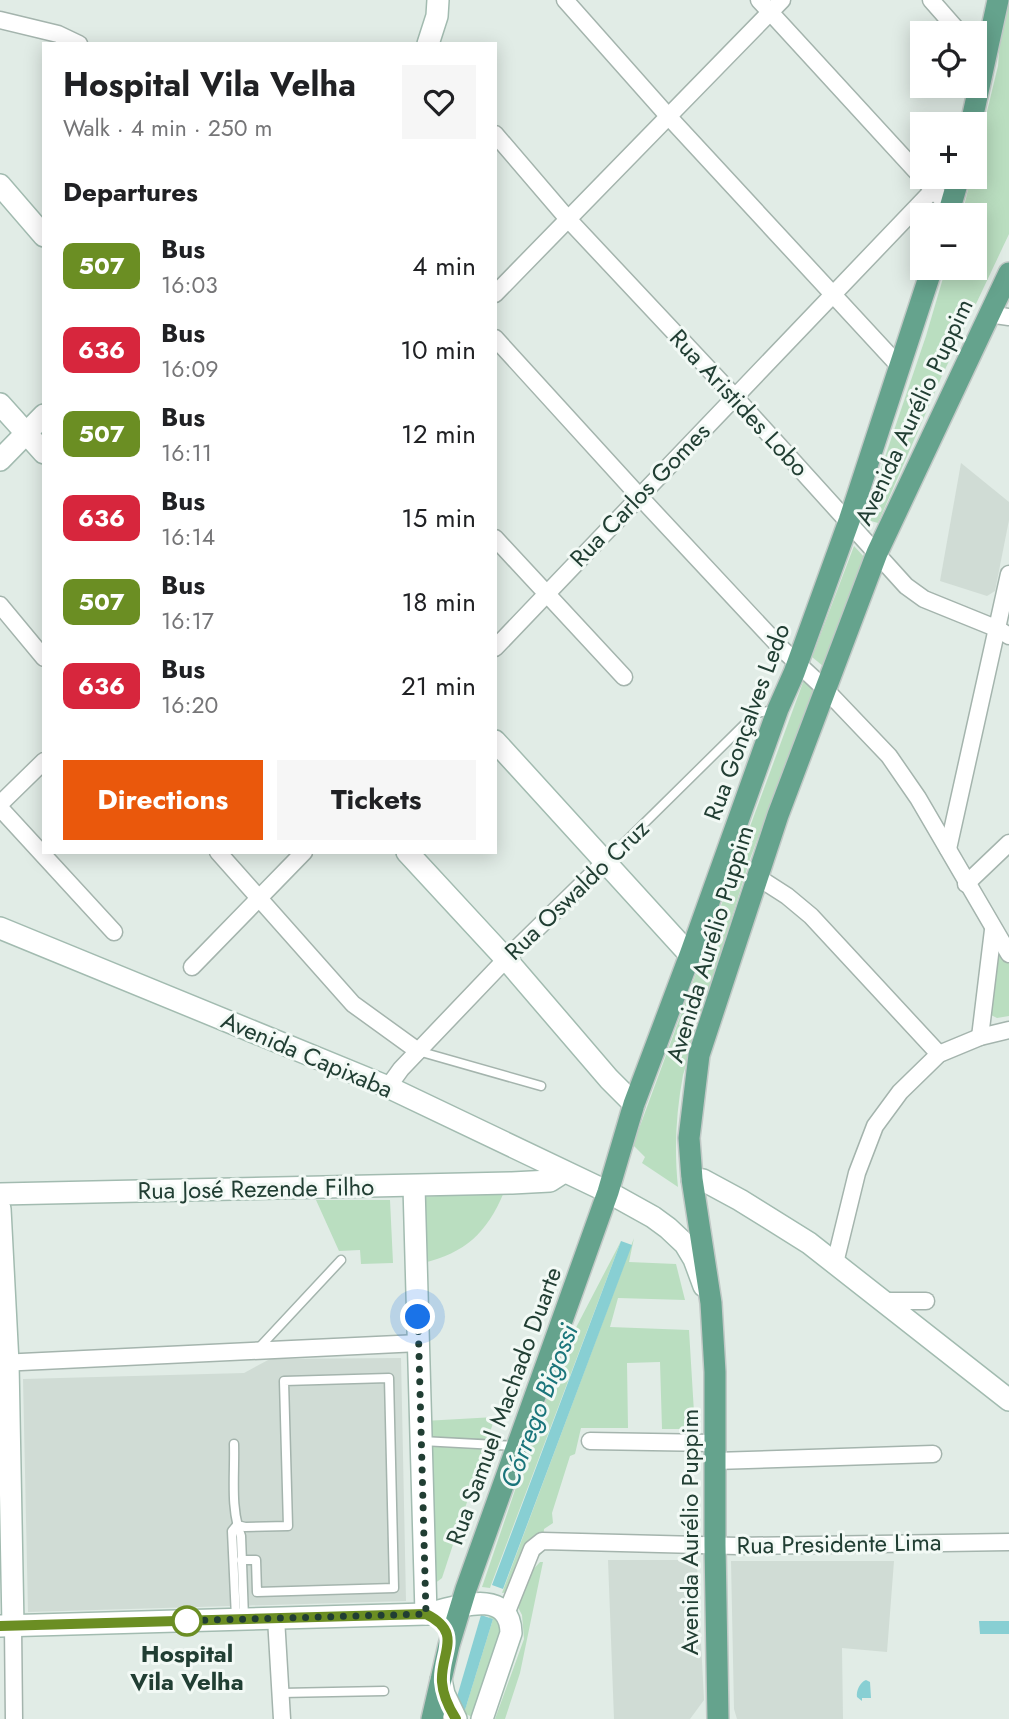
<!DOCTYPE html>
<html lang="en">
<head>
<meta charset="utf-8">
<style>
  body { margin:0; font-family:Jost,sans-serif; background:#f6f6f6; color:#202124; height:100vh; display:flex; flex-direction:column; font-size:26px; white-space:nowrap }
  * { box-sizing:border-box; margin:0 }
  p { font-size:23px; color:#757577 }
  .icon { flex:none; width:38px; height:38px; fill:none; stroke:currentColor; stroke-width:2; stroke-linecap:round; stroke-linejoin:round }
  .map { position:relative; flex:1; overflow:hidden }
  .panel { position:absolute; left:42px; top:42px; width:455px; height:812px; display:flex; flex-direction:column; background:#fff; border-radius:0px; box-shadow:0 4px 18px #0003 }
  .panel>* { flex:none }
  .badge { padding:0 14px; border-radius:10px; font-size:24px; line-height:46px }
  .tools { position:absolute; left:910px; top:21px; display:grid; gap:14px }
  .tools a { display:grid; place-items:center; width:77px; height:77px; border-radius:0px; background:#fff; box-shadow:0 4px 18px #0003; font-size:35px }
  .you { position:absolute; width:35px; height:35px; margin:-18px; border:5px solid #fff; border-radius:50%; background:#1a73e8; box-shadow:0 0 0 10px #1a73e833 }
  .map>.badge { position:absolute; translate:-50% -50%; box-shadow:0 0 0 4px #fff }
  h2 { padding:0 21px; font-size:26px; line-height:63px }
  .round { display:grid; place-items:center; flex:none; width:74px; height:74px; border-radius:0px; background:#f6f6f6 }
  .overview { display:flex; align-items:center; justify-content:space-between; height:119px; padding:0 21px }
  h1 { font-size:33px; font-weight:700; line-height:52px }
  .action { display:flex; gap:14px; margin-top:auto; padding:14px 21px }
  .action a { flex:1; height:80px; border-radius:0px; background:#ea580c; color:#fff; font-size:28px; font-weight:700; line-height:80px; text-align:center }
  .action a+a { background:#f6f6f6; color:#202124 }
  ul { padding:0; list-style:none }
  li { display:flex; align-items:center; gap:21px; height:84px; padding:0 21px }
  li div { flex:1 }
  li b { display:block; font-size:26px }
  li em { font-style:normal }
  li .badge { min-width:77px; font-weight:700; text-align:center }
  .map>svg:first-child { display:block }
  .built { fill:#d0dcd5 }
  .green { fill:#badec0 }
  .water { fill:#88cfd3 }
  .lines { fill:none; stroke-linecap:round; stroke-linejoin:round }
  .lane-casing { stroke:#a4b4ad; stroke-width:11 }
  .street-casing { stroke:#a4b4ad; stroke-width:19 }
  .secondary-casing { stroke:#a2bbb0; stroke-width:24 }
  .primary-casing { stroke:#c1c9c6; stroke-width:24 }
  .lane { stroke:#fff; stroke-width:8 }
  .street { stroke:#fff; stroke-width:16 }
  .secondary { stroke:#fff; stroke-width:21 }
  .primary { stroke:#65a38d; stroke-width:21 }
  .line-casing { stroke:#fff; stroke-width:16 }
  .line { stroke:#6b8e23; stroke-width:10 }
  .walk { stroke:#213e33; stroke-width:7; stroke-dasharray:0 12.6 }
  .stop-dot { fill:#fff; stroke:#6b8e23; stroke-width:3.5 }
  .labels { text-anchor:middle; stroke-width:6; stroke-linejoin:round; paint-order:stroke }
  .street-label { font-size:24px; fill:#213e33; stroke:#f2f9f5 }
  .stop-label { font-size:24px; font-weight:bold; fill:#213e33; stroke:#f2f9f5 }
  .water-label { font-size:26px; font-style:italic; fill:#1a757b; stroke:#f2f9f5 }
</style>
</head>
<body>
<div class="map">
<svg width="1009" height="1719" viewBox="0 0 1009 1719">
  <rect width="100%" height="100%" fill="#e1ece6"/>
  <g class="built">
    <polygon points="961,463 1009,502 1009,520 995,591 987,596 940,581"/>
    <polygon points="401,1358 406,1601 28,1612 23,1379 244,1373 270,1359"/>
    <polygon points="608,1560 691,1560 697,1565 704,1700 690,1719 614,1719"/>
    <polygon points="731,1561 894,1561 887,1652 842,1648 843,1719 737,1719 734,1709"/>
  </g>
  <g class="green">
    <polygon points="1007,0 1009,0 1009,234 941,378 878,523 864,519 926,336 946,268 975,268 975,215 962,215 971,177 975,177 975,161 998,66 1001,27"/>
    <polygon points="854,546 865,558 823,666 812,657"/>
    <path d="M805,677L816,685L750,859L683,1075C676,1113 674,1149 678,1187L642,1163L645,1157L633,1145Z"/>
    <polygon points="996,943 1009,964 1009,1016 997,1018 991,1015 990,1007"/>
    <path d="M504,1192C487,1233 465,1253 423,1263L421,1197Z"/>
    <polygon points="316,1200 390,1200 393,1263 361,1264 360,1250 339,1251"/>
    <polygon points="634,1238 629,1262 676,1264 685,1300 618,1298 610,1327 689,1330 695,1429 662,1429 660,1362 627,1363 628,1428 581,1428 575,1454 570,1456 552,1513 553,1523 544,1529 542,1553 509,1592 502,1593"/>
    <polygon points="621,1241 491,1585 490,1588 482,1587 554,1376 568,1343"/>
    <polygon points="495,1417 442,1578 430,1587 424,1421"/>
    <polygon points="540,1562 543,1562 520,1673 505,1719 495,1719 524,1639 522,1615 511,1594"/>
    <polygon points="491,1614 496,1616 502,1630 472,1717 464,1713 493,1619 489,1618"/>
  </g>
  <g class="water">
    <polygon points="621,1241 632,1245 503,1589 492,1585"/>
    <polygon points="481,1615 493,1619 465,1710 454,1707"/>
    <polygon points="979,1621 1009,1621 1009,1634 980,1634"/>
    <path d="M866,1680L870,1682L871,1698H862V1701L857,1697C856,1691 860,1682 866,1680Z"/>
  </g>
  <g class="lines">
    <defs>
      <g id="lane">
        <polyline points="607,860 756,713 775,710"/>
        <polyline points="418,1051 541,1086"/>
        <polyline points="257,1350 341,1260"/>
        <polyline points="422,1441 517,1446"/>
        <path d="M234,1444C235,1474 230,1508 241,1536L244,1618"/>
        <polyline points="237,1525 245,1527 288,1526 284,1381 389,1378 394,1588 257,1592 256,1560 241,1560"/>
        <polyline points="236,1618 232,1531 237,1525"/>
        <polyline points="281,1693 384,1691"/>
      </g>
      <g id="street">
        <polyline points="565,0 668,116 901,368"/>
        <polyline points="759,0 950,208"/>
        <polyline points="931,0 960,33"/>
        <polyline points="0,20 58,34 79,44"/>
        <polyline points="495,134 567,218 734,396 906,586 924,599 998,629 1009,636"/>
        <polyline points="495,294 782,0"/>
        <polyline points="988,314 1009,317"/>
        <polyline points="495,338 639,496 781,648 825,689 889,756 918,798 1009,954"/>
        <polyline points="495,538 624,677"/>
        <polyline points="0,605 44,658"/>
        <polyline points="495,648 932,191"/>
        <polyline points="0,804 44,761"/>
        <polyline points="0,808 114,932"/>
        <polyline points="948,849 1009,574"/>
        <polyline points="218,852 353,1004 418,1051"/>
        <polyline points="759,878 787,896 811,916 939,1054"/>
        <polyline points="966,884 1009,843"/>
        <polyline points="192,967 304,852"/>
        <polyline points="980,1037 993,930"/>
        <polyline points="388,1087 401,1069 506,959 605,862"/>
        <polyline points="835,1263 857,1173 875,1126 900,1092 939,1054 980,1037 1009,1030"/>
        <polyline points="881,1301 926,1301"/>
        <polyline points="0,1363 419,1343"/>
        <polyline points="590,1441 714,1443"/>
        <polyline points="715,1461 933,1454"/>
        <polyline points="506,1614 532,1549 542,1541 738,1546 1009,1542"/>
        <polyline points="276,1618 282,1719"/>
        <polyline points="13,1626 14,1719"/>
      </g>
      <g id="secondary">
        <polyline points="428,44 437,16 438,0"/>
        <polyline points="0,185 44,236"/>
        <polyline points="0,404 44,453"/>
        <polyline points="0,460 44,415"/>
        <polyline points="495,741 690,955"/>
        <polyline points="407,852 506,959 609,1079 634,1104"/>
        <polyline points="0,928 388,1087 608,1192 653,1217 668,1228 685,1244 694,1259 704,1286"/>
        <polyline points="692,1179 703,1180 740,1200 809,1243 1009,1400"/>
        <polyline points="414,1186 426,1614"/>
        <polyline points="0,1194 512,1183 550,1181 564,1172"/>
        <polyline points="0,1209 8,1363 13,1626"/>
        <path d="M0,1626L426,1614C454,1608 510,1586 511,1633L482,1719"/>
        <polyline points="441,1680 444,1694 456,1719"/>
      </g>
      <g id="primary">
        <polyline points="971,124 998,0"/>
        <polyline points="948,215 959,177"/>
        <polyline points="432,1719 449,1645 466,1589 608,1192 634,1104 690,955 778,709 794,673 849,521 932,268"/>
        <polyline points="718,1719 715,1545 715,1372 711,1303 692,1179 689,1138 699,1055 778,815 877,553 1009,273"/>
      </g>
    </defs>
    <use href="#lane" class="lane-casing"/>
    <use href="#street" class="street-casing"/>
    <use href="#secondary" class="secondary-casing"/>
    <use href="#primary" class="primary-casing"/>
    <use href="#lane" class="lane"/>
    <use href="#street" class="street"/>
    <use href="#secondary" class="secondary"/>
    <use href="#primary" class="primary"/>
  </g>
  <g class="lines">
    <defs>
      <path id="line" d="M0,1626L426,1614C464,1633 440,1653 442,1682C443,1696 449,1708 456,1719"/>
    </defs>
    <use href="#line" class="line-casing"/>
    <use href="#line" class="line"/>
    <polyline class="walk" points="187,1621 177,1621 426,1614 418,1317"/>
  </g>
  <circle class="stop-dot" cx="187" cy="1621" r="14"/>
  <g class="labels">
    <g class="street-label">
      <text transform="translate(739 403) rotate(47)" y="8">Rua Aristides Lobo</text>
      <text transform="translate(914 412) rotate(-65)" y="8">Avenida Aurélio Puppim</text>
      <text transform="translate(640 495) rotate(-46)" y="8">Rua Carlos Gomes</text>
      <text transform="translate(747 722) rotate(-70)" y="8">Rua Gonçalves Ledo</text>
      <text transform="translate(577 890) rotate(-44)" y="8">Rua Oswaldo Cruz</text>
      <text transform="translate(710 944) rotate(-73)" y="8">Avenida Aurélio Puppim</text>
      <text transform="translate(307 1055) rotate(23)" y="8">Avenida Capixaba</text>
      <text transform="translate(256 1189) rotate(-1)" y="8">Rua José Rezende Filho</text>
      <text transform="translate(504 1406) rotate(-70)" y="8">Rua Samuel Machado Duarte</text>
      <text transform="translate(690 1532) rotate(-90)" y="8">Avenida Aurélio Puppim</text>
      <text transform="translate(839 1544) rotate(-1)" y="8">Rua Presidente Lima</text>
    </g>
    <g class="stop-label">
      <text x="187" y="1662">Hospital<tspan x="187" dy="28">Vila Velha</tspan></text>
    </g>
    <g class="water-label">
      <text transform="translate(539 1406) rotate(-69)" y="9">Córrego Bigossi</text>
    </g>
  </g>
</svg>
<div class="tools">
<a><svg class="icon" aria-label="locate" viewBox="0 0 24 24"><circle cx="12" cy="12" r="6"/><path d="M12 2v4M12 18v4M2 12h4M18 12h4"/></svg></a>
<a>+</a>
<a>−</a>
</div>
<div class="you" style="left:418px;top:1317px"></div>
<section class="panel">
<div class="overview"><div><h1>Hospital Vila Velha</h1><p>Walk · 4 min · 250 m</p></div><a class="round"><svg class="icon" aria-label="heart" viewBox="0 0 24 24"><path d="M12 20l-8-8c-3-5 5-10 8-4 3-6 11-1 8 4z"/></svg></a></div>
<h2>Departures</h2>
<ul>
<li><span class="badge" style="background:#6b8e23;color:#fff">507</span><div><b>Bus</b><p>16:03</p></div><em>4 min</em></li>
<li><span class="badge" style="background:#d7263d;color:#fff">636</span><div><b>Bus</b><p>16:09</p></div><em>10 min</em></li>
<li><span class="badge" style="background:#6b8e23;color:#fff">507</span><div><b>Bus</b><p>16:11</p></div><em>12 min</em></li>
<li><span class="badge" style="background:#d7263d;color:#fff">636</span><div><b>Bus</b><p>16:14</p></div><em>15 min</em></li>
<li><span class="badge" style="background:#6b8e23;color:#fff">507</span><div><b>Bus</b><p>16:17</p></div><em>18 min</em></li>
<li><span class="badge" style="background:#d7263d;color:#fff">636</span><div><b>Bus</b><p>16:20</p></div><em>21 min</em></li>
</ul>
<div class="action"><a>Directions</a><a>Tickets</a></div>
</section>
</div>
</body>
</html>
